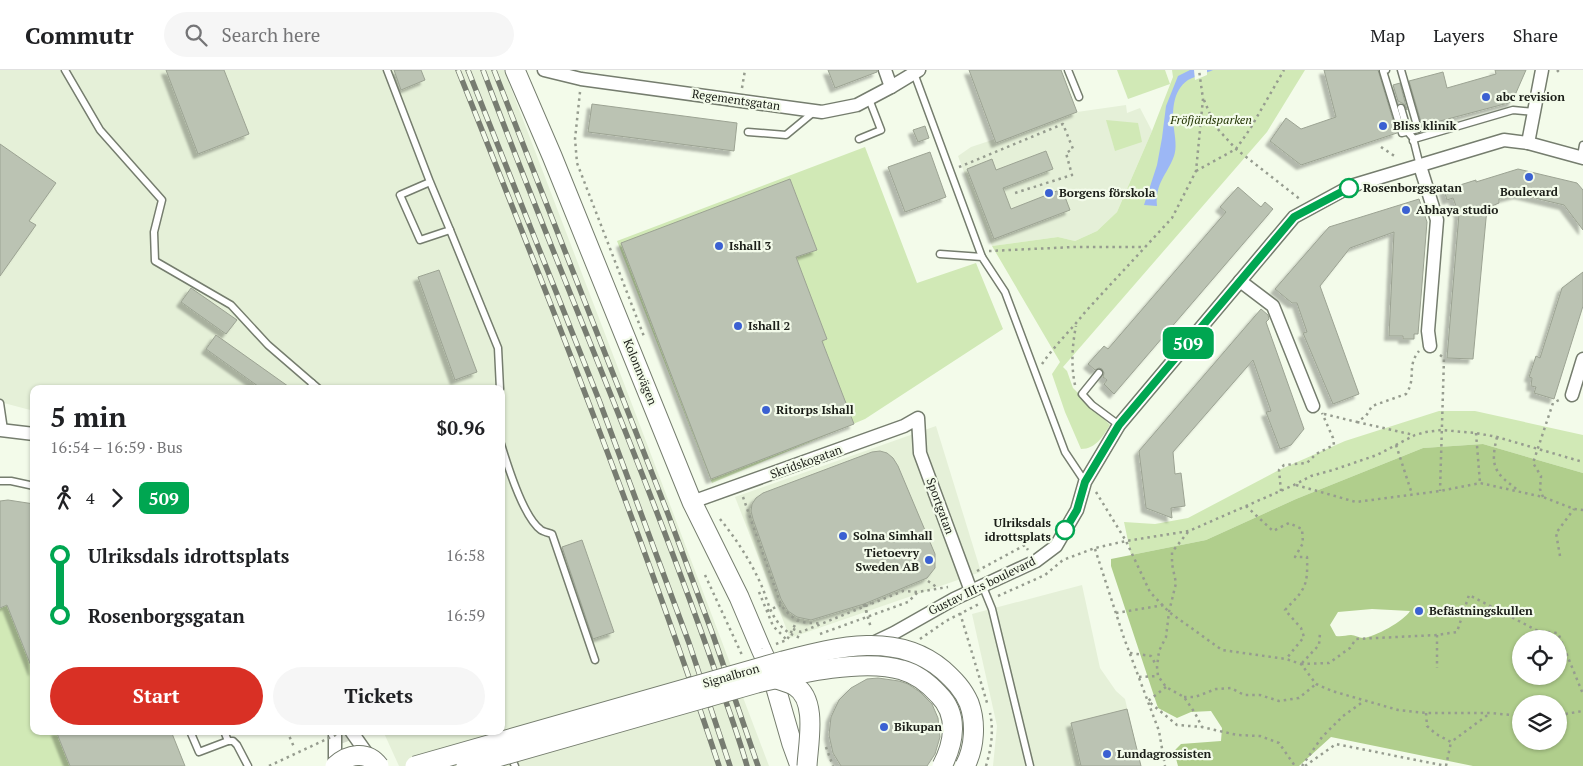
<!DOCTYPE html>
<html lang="en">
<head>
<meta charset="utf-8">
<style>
  body { margin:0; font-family:"PT Serif",serif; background:#f6f6f6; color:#202124; height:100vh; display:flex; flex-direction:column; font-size:19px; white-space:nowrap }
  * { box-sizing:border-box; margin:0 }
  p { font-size:16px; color:#757577 }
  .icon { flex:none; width:28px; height:28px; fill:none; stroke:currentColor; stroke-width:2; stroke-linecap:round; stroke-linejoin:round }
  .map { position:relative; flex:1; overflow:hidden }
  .sheet { position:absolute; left:30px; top:315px; width:475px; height:350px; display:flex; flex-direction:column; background:#fff; border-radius:10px; box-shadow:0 1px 4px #0004 }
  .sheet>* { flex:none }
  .badge { padding:0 10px; border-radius:8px; font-size:18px; line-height:32px }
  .controls { position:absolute; left:1512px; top:560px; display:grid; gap:10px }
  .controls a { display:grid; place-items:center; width:55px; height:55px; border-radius:50%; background:#fff; box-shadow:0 1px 4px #0004; font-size:25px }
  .map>.badge { position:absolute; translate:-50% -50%; box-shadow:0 0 0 2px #fff }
  .legs { display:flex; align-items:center; gap:8px; height:55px; padding:0 20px; font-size:16px }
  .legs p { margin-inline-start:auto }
  .overview { display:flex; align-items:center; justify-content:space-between; height:85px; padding:0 20px }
  h1 { font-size:28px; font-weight:800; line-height:38px }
  .primary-button { display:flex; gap:10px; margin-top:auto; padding:10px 20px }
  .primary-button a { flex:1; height:58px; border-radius:30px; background:#d93025; color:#fff; font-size:20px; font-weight:800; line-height:58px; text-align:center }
  .primary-button a+a { background:#f6f6f6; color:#202124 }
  ul { padding:0 20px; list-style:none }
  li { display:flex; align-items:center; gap:18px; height:60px; font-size:19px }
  li i { display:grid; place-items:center; width:8px; height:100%; margin:0 6px; background:currentColor }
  li i::after { content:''; width:12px; height:12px; margin:-6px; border:4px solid; border-radius:50%; background:#fff }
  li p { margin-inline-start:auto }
  li:first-child i { background:linear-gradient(#0000 50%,currentColor 0) }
  li:last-child i { background:linear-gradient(currentColor 50%,#0000 0) }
  header { display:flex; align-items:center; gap:30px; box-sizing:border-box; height:70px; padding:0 25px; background:#fff; border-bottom:1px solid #e0e0e0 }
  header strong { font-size:24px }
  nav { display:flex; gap:28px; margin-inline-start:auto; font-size:18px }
  .search { width:350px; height:45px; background:#f6f6f6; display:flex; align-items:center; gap:12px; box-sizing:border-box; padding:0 18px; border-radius:28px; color:#757577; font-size:19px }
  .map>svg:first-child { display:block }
  .built { fill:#e5f0d8 }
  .green { fill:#d1e9b6 }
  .forest { fill:#b0ce8c; fill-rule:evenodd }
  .water { fill:#9cb7f5 }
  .pier { fill:#f3fbea }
  .building { fill:#bbc3b3; stroke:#9ca393; filter:url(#shadow) }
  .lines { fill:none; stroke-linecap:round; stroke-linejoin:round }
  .street-tunnel { stroke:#d3daca; stroke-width:12; stroke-dasharray:12 6; stroke-linecap:butt }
  .lane-casing { stroke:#757d6e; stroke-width:9 }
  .street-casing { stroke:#757d6e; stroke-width:15 }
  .secondary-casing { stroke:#757d6e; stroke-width:21 }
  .path { stroke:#969c8f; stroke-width:2.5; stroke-dasharray:2.5 4; stroke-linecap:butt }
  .lane { stroke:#fff; stroke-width:6 }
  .street { stroke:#fff; stroke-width:12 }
  .secondary { stroke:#fff; stroke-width:19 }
  .rail-casing { stroke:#777c71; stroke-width:5.5 }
  .rail { stroke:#f3fbea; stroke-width:4; stroke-dasharray:11; stroke-linecap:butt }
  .secondary-bridge-casing { stroke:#757d6e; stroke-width:21; stroke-linecap:butt }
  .path-bridge { stroke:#969c8f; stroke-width:2.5; stroke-dasharray:2.5 4; stroke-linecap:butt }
  .secondary-bridge { stroke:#fff; stroke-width:19 }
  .line-1-casing { stroke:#fff; stroke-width:11 }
  .line-1 { stroke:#00a651; stroke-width:8 }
  .poi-dot { fill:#3b61d2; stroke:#f3fbea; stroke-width:2 }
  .stop-1-dot { fill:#fff; stroke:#00a651; stroke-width:2.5 }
  .labels { text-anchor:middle; stroke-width:4.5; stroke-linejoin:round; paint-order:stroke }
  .poi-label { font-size:12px; font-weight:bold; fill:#1b1e18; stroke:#f3fbea; text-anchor:start }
  .street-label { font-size:12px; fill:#1b1e18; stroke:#f3fbea }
  .park-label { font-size:12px; font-style:italic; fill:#213301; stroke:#f3fbea }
  .stop-label { font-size:12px; font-weight:bold; fill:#1b1e18; stroke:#f3fbea; text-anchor:start }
</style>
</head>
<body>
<header>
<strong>Commutr</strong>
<div class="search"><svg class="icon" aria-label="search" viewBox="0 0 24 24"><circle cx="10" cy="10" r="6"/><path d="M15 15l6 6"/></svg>Search here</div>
<nav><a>Map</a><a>Layers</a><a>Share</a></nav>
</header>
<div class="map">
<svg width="1583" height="696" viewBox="0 0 1583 696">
  <defs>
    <filter id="shadow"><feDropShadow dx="-4.5" dy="4.5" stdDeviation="1" flood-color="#0004"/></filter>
  </defs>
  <rect width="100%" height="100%" fill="#f3fbea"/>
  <g class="built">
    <polygon points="0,0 504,0 633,337 769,696 399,696 383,661 501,661 501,319 34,319 34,341 0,332"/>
    <polygon points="1126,35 1127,43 1140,38 1152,61 1117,142 1097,161 1075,171 1058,167 992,176 958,86 971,77 1077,42"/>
    <polygon points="936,356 981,502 790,568 735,427"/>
    <polygon points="1082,515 1100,598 1116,621 1125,629 1141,696 993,696 997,656 972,544"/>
  </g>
  <g class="green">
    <polygon points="1117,0 1165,0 1170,14 1128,29"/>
    <path d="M1172,0H1305L1267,62L1063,297L1067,301L1073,318L1110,355C1103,366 1096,379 1081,379L1065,342L1052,304L1060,292L992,176L1058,167L1075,171L1097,161L1117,142L1152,61L1173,7Z"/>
    <polygon points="1106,50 1138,53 1142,72 1115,81"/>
    <polygon points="865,77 917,213 976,193 1003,259 865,349 712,413 617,171"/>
    <polygon points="1439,341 1475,341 1583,365 1583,403 1483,374 1423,378 1296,429 1206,470 1131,485 1124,452 1155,454 1188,448 1279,400 1345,371"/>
    <polygon points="7,535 34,603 34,661 56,661 70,696 0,696 0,538"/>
  </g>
  <path class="forest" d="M1483,374L1583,403V696H1473L1331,667L1299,696H1178L1174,681L1181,674L1221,671L1222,658L1211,641L1191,642L1177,648L1158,638L1111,496V489L1206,470L1296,429L1423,378ZM1372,539L1410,541C1404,551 1375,567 1363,568C1359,568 1355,565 1351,565C1346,565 1342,567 1336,566L1330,555L1338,542ZM1521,569H1559V606H1521ZM1521,634H1559V671H1521Z"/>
  <path class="water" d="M1190,0H1213C1206,3 1196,6 1188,10C1172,21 1172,43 1174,59C1175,67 1177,78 1174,86C1167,105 1155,113 1157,136L1144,135L1157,95L1162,68L1166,36L1178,6Z"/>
  <polygon class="pier" points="1194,0 1207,0 1207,5 1195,10"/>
  <g class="building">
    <polygon points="166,0 224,0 249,64 198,84"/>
    <polygon points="394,0 421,0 425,10 401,20"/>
    <polygon points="828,0 877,0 877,2 835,18"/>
    <polygon points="969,0 1061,0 1077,42 996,73"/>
    <polygon points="1324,0 1378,0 1397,63 1301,95 1270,71 1286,48 1301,59 1336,47"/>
    <polygon points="1495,0 1526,0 1512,32 1425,55 1421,52 1409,11 1443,2 1447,18 1496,4"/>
    <polygon points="1400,13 1407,40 1404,34 1398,31 1393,15"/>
    <polygon points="592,34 737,53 734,81 588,62"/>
    <polygon points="925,56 929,68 918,72 913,60"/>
    <polygon points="0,74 56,113 29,151 36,155 0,206"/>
    <polygon points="1046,81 1053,99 1003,118 1011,139 1062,119 1070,140 994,169 967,99 992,89 996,100"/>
    <polygon points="930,82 946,127 905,142 888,97"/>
    <polygon points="1518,99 1577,113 1583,120 1583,160 1564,135 1518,124 1499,129 1499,133 1487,138 1473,289 1447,288 1459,144 1453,128 1447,130 1444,120 1476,110 1476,112"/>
    <polygon points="790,109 817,180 796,187 827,269 822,271 854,354 711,409 621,173"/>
    <polygon points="1238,117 1261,137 1265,132 1273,139 1114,324 1104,314 1107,310 1103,307 1104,303 1102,299 1099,298 1095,300 1088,294 1104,276 1108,279 1226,142 1220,137"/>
    <polygon points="1419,129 1427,152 1418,264 1414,264 1414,269 1403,269 1403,266 1389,266 1394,162 1350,178 1320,216 1359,324 1333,334 1303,263 1307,262 1297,233 1292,233 1275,219 1329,157"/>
    <polygon points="439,200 477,302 455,310 418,207"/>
    <polygon points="1583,202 1583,236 1554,329 1534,323 1536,317 1531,316 1532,308 1529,307 1536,286 1540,288 1562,218"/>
    <polygon points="191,218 237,250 226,264 181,232"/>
    <polygon points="1261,239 1268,245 1269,249 1266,252 1304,359 1291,375 1280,379 1266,342 1271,341 1253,290 1173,382 1175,404 1181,403 1185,436 1171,438 1172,448 1146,438 1139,381"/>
    <polygon points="216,265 292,319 262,319 206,279"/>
    <polygon points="880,381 887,383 893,388 898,396 935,484 935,498 927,508 864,534 811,550 797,547 788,541 781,529 753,449 751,441 752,434 756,428 763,423 872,382"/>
    <polygon points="8,430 34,434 33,601 7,535 0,538 0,431"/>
    <polygon points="582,470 614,562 593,569 562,477"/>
    <polygon points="878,608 899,611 908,614 920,622 932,634 938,648 940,667 935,684 927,696 841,696 833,683 829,665 831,647 839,630 851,618 867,609"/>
    <polygon points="1127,639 1141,696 1081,696 1071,653"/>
    <polygon points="56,661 171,661 185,696 70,696"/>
  </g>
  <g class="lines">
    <polyline class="street-tunnel" points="341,661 355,696"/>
    <defs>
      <g id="lane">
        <polyline points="65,0 100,60 162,130 154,162 155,191 231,235 268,275 312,313 311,319"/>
        <polyline points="387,0 430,112 450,160 420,170 400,125 430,112"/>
        <polyline points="1068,0 1079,27"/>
        <polyline points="1386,0 1383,1 1402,63 1418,59 1401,0"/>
        <polyline points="914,3 982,187"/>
        <polyline points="1401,38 1408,62 1413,68 1420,96"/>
        <polyline points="748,62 786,65 815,41"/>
        <polyline points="859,69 881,60 869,29"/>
        <polyline points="1413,71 1414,69 1513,40 1534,42"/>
        <polyline points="1581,86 1583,75"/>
        <polyline points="450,160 498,278 500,319"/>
        <polyline points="940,184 982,187 1005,222 1065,382 1085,412"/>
        <polyline points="1099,303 1082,324 1092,335 1119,355"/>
        <polyline points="312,313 319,319"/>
        <polyline points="0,333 4,360"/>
        <path d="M501,374C507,394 524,448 541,460C544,462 549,463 552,464L595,590"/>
        <polyline points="0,411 11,411 34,416"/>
        <polyline points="983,517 992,539 1030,696"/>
        <polyline points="190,661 199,682 228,671"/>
        <polyline points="224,661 228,671 233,671 237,675 248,696"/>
        <polyline points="510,685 515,696"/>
      </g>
      <g id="street">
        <polyline points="544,0 581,9 822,42 857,35 891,17 919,0"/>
        <polyline points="885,0 891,17"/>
        <polyline points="1528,73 1542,0"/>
        <polyline points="1420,96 1437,150 1428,261 1430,276"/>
        <polyline points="1240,211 1273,236 1313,336"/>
        <polyline points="1572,325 1583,289"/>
        <polyline points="0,360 34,364"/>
        <polyline points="692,432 904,356 918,348 920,383 971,521"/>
        <polyline points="871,574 894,563 954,529 1036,491 1056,476 1077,440 1085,412 1119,355 1294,147 1351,116 1504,70 1528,73 1583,88"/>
        <polyline points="335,661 335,696"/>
        <polyline points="351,661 370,688"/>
      </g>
      <polyline id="secondary" points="515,0 552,86 692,432 739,527 761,579 771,601 792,674 800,696"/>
    </defs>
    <use href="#lane" class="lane-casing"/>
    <use href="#street" class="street-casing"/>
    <use href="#secondary" class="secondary-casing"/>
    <g class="path">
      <polyline points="1557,0 1559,2"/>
      <polyline points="742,18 745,0"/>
      <polyline points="580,22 575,69 577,93 645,269"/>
      <polyline points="1204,30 1215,56 1236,79 1301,130"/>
      <polyline points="1381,77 1396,87"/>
      <polyline points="959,97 1063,54 1073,79 1066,83 1072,105 1015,123"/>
      <polyline points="1196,101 1236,79 1250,59 1284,0"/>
      <polyline points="989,181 1074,177 1145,177"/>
      <polyline points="1440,285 1444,288 1440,421"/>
      <path d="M1042,294C1055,275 1072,259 1086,241L1172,148L1196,101L1203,29L1199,0"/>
      <path d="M1075,315C1071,296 1072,276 1076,256"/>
      <path d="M1324,344L1357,352L1366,346L1372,336L1406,324C1417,308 1406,297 1419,281"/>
      <polyline points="1357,352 1414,365"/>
      <polyline points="1476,363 1480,413"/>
      <path d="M1497,367C1490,396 1494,403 1518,420"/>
      <polyline points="1396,375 1412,424"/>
      <polyline points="1296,415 1356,432 1440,421 1480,413 1543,427 1574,439 1583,440"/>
      <polyline points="1281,421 1279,400 1284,395 1307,393 1316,384 1334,375 1333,368 1322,343"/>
      <polyline points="1096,422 1126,471 1150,522 1169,542 1222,580 1286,589 1301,594 1316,614 1332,621 1398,640 1426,643 1490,643 1521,646"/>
      <path d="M743,427L781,535C793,551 802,554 821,553"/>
      <polyline points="1543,427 1540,419 1541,406 1533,393 1553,333 1561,329"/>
      <path d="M1246,436L1273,461L1289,453L1302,459L1303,473L1295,487H1307C1308,517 1305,519 1285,540L1301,558L1304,567L1286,589"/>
      <path d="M720,449C737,470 752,493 763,519C767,530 770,542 777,551C783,560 792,566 802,568"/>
      <polyline points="1188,462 1172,482 1172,494 1176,513 1169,542 1166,567 1159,581 1157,597 1158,606 1166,617 1184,627 1195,643 1202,657"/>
      <polyline points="1095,479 1124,568 1159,661 1165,696"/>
      <polyline points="1560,486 1556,463 1574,439"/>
      <polyline points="977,501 1025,475 1028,480"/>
      <polyline points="705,505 742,585"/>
      <polyline points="928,511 938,518"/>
      <polyline points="759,522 773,556 787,570"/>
      <polyline points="998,526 1045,505 1063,490 1095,478 1126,471 1189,461 1294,415 1311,406 1333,400 1377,385 1415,365 1426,362 1441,360 1476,363 1497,367 1583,392"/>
      <polyline points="864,534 868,546"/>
      <polyline points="767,541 781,535"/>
      <polyline points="960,543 988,636"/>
      <polyline points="1116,543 1164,535"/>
      <polyline points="793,559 801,562 903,521 918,522 948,517"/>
      <polyline points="820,564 908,532 918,522"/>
      <polyline points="1437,565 1437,598"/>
      <polyline points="920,569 946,551 979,534"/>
      <polyline points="776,574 787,570 797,551"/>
      <polyline points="1130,583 1151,586 1156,595"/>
      <polyline points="1302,593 1319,575 1320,563"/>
      <polyline points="1301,594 1329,593 1350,578 1356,569 1437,565 1457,562 1469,525 1538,561 1558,563 1583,624"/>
      <polyline points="1139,607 1158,606"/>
      <polyline points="1166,617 1148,631 1177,655 1202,657 1237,665 1260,666 1279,673 1295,696"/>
      <polyline points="1184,627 1195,627 1216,619 1231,618 1244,625 1260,625 1279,631 1299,628 1316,614"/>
      <polyline points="1426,643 1427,656 1436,664 1451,672 1489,644"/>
      <polyline points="1559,645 1583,641"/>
      <polyline points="287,661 294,677"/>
      <polyline points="826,677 833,696"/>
      <path d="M986,696C991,679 994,661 990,643"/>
      <polyline points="1302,696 1322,667 1343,646 1364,631"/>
      <polyline points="1305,696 1336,674 1446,696"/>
      <polyline points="1446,696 1451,672"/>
    </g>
    <use href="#lane" class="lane"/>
    <use href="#street" class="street"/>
    <use href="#secondary" class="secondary"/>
    <defs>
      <g id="rail">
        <path d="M458,0C550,230 641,461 719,696"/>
        <polyline points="468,0 599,330 689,573 730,696"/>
        <path d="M483,0C557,198 642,392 712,592C724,627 737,661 747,696"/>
        <polyline points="494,0 668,444 713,565 758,696"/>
      </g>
    </defs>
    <use href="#rail" class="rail-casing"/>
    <use href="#rail" class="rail"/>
    <defs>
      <g id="secondary-bridge">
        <path d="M777,609C782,611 790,613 795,616C818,630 808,674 807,696"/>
        <path d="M335,696C348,684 367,680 379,696"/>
        <path d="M415,696L783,591C837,577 897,561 943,600C954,610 963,619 969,633C976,652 975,677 965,696"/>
        <path d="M466,696L757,613C796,604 863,588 902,600C917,604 929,614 939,625C959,645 954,673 942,696"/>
      </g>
    </defs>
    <use href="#secondary-bridge" class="secondary-bridge-casing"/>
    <g class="path-bridge">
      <polyline points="864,534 871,558"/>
      <polyline points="864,536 871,533"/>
      <polyline points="269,696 344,661"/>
    </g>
    <use href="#secondary-bridge" class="secondary-bridge"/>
  </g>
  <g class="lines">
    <defs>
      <polyline id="line-1" points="1065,460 1077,440 1085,412 1119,355 1294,147 1349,118"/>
    </defs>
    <use href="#line-1" class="line-1-casing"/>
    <use href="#line-1" class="line-1"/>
  </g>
  <g class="poi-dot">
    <circle cx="1486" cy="27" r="5"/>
    <circle cx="1383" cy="56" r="5"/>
    <circle cx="1529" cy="107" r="5"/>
    <circle cx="1049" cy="123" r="5"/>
    <circle cx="1406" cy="140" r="5"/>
    <circle cx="719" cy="176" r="5"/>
    <circle cx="738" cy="256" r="5"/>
    <circle cx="766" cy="340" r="5"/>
    <circle cx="843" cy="466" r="5"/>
    <circle cx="929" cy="490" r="5"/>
    <circle cx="1419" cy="541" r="5"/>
    <circle cx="884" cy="657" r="5"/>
    <circle cx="1107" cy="684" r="5"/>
  </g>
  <g class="stop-1-dot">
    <circle cx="1349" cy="118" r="9"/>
    <circle cx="1065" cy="460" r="9"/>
  </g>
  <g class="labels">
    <g class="poi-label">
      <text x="1496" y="31">abc revision</text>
      <text x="1393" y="60">Bliss klinik</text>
      <text x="1529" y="126" text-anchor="middle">Boulevard</text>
      <text x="1059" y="127">Borgens förskola</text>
      <text x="1416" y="144">Abhaya studio</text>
      <text x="729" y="180">Ishall 3</text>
      <text x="748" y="260">Ishall 2</text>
      <text x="776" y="344">Ritorps Ishall</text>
      <text x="853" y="470">Solna Simhall</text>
      <text x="919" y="487" text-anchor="end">Tietoevry<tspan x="919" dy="14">Sweden AB</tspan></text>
      <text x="1429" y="545">Befästningskullen</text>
      <text x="894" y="661">Bikupan</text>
      <text x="1117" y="688">Lundagrossisten</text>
    </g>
    <g class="street-label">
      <text transform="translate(736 30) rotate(8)" y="4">Regementsgatan</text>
      <text transform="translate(640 302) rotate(68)" y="4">Kolonnvägen</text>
      <text transform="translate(806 392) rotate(-20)" y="4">Skridskogatan</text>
      <text transform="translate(940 436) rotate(70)" y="4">Sportgatan</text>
      <text transform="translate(982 516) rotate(-26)" y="4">Gustav III:s boulevard</text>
      <text transform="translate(731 606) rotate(-16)" y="4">Signalbron</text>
    </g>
    <g class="park-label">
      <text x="1211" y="54">Fröfjärdsparken</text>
    </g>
    <g class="stop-label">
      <text x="1363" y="122">Rosenborgsgatan</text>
      <text x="1051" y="457" text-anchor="end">Ulriksdals<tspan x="1051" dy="14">idrottsplats</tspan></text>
    </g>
  </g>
</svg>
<div class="controls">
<a><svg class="icon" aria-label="locate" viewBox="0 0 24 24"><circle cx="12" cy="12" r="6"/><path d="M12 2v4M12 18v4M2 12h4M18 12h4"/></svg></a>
<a><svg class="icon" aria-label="layers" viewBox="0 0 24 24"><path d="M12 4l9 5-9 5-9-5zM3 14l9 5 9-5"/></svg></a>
</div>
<b class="badge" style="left:1188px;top:273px;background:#00a651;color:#fff">509</b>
<section class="sheet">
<div class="overview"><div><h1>5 min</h1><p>16:54 – 16:59 · Bus</p></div><b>$0.96</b></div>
<div class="legs"><svg class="icon" aria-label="walk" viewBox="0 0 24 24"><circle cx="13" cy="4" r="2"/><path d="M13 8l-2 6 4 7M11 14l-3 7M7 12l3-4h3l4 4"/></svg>4<svg class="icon" aria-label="forward" viewBox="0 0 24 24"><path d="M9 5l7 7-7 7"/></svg><b class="badge" style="background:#00a651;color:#fff">509</b></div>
<ul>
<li><i style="color:#00a651"></i><b>Ulriksdals idrottsplats</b><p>16:58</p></li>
<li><i style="color:#00a651"></i><b>Rosenborgsgatan</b><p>16:59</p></li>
</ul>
<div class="primary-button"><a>Start</a><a>Tickets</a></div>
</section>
</div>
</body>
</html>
